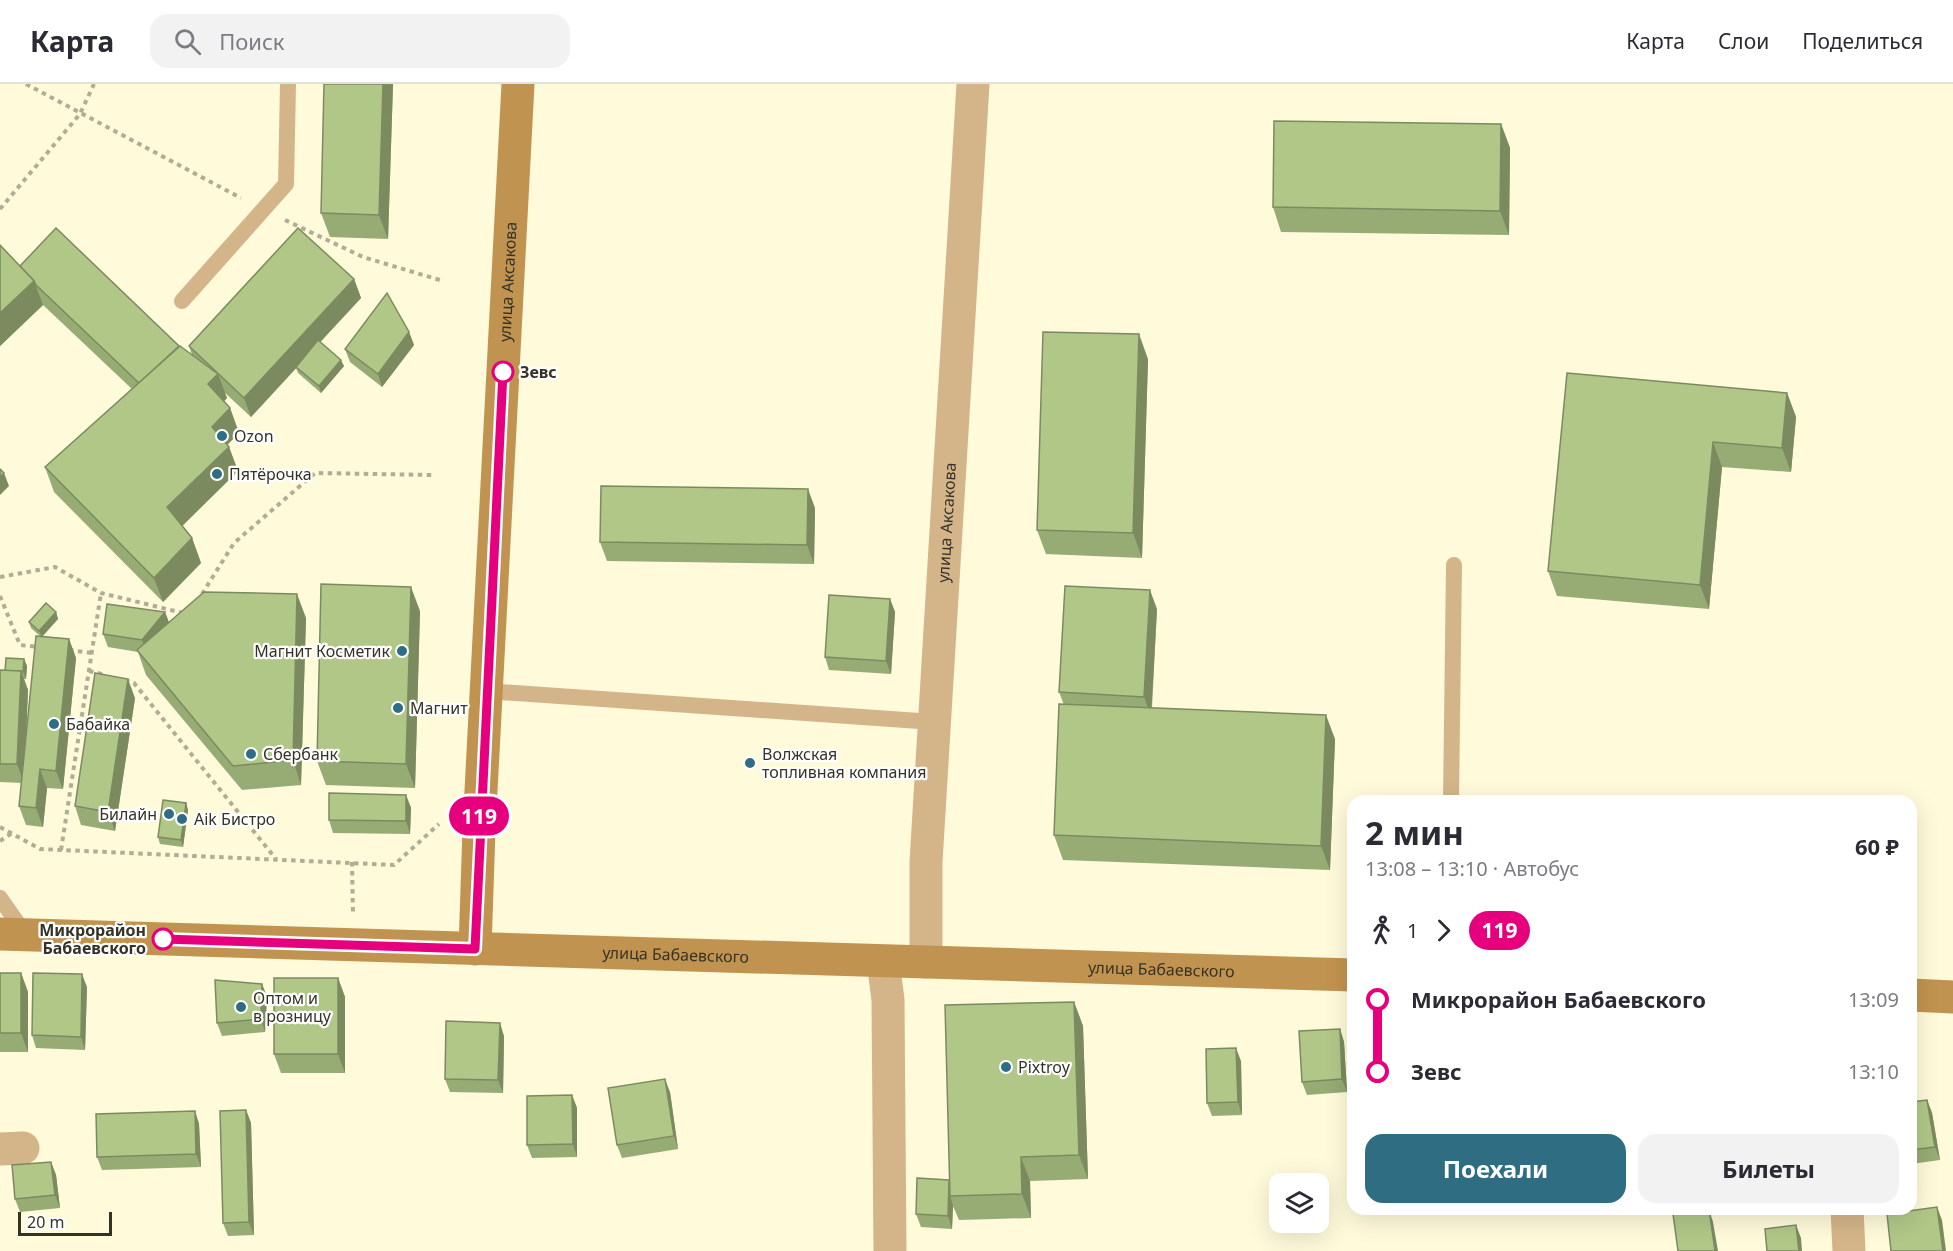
<!DOCTYPE html>
<html lang="ru">
<head>
<meta charset="utf-8">
<style>
  body { margin:0; font-family:"Noto Sans",sans-serif; background:#f2f2f3; color:#2b2b33; height:100vh; display:flex; flex-direction:column; font-size:22px; white-space:nowrap }
  * { box-sizing:border-box; margin:0 }
  p { font-size:20px; color:#7c7c81 }
  .icon { flex:none; width:33px; height:33px; fill:none; stroke:currentColor; stroke-width:2; stroke-linecap:round; stroke-linejoin:round }
  .map { position:relative; flex:1; overflow:hidden }
  .details { position:absolute; left:1347px; top:711px; width:570px; height:420px; display:flex; flex-direction:column; background:#fff; border-radius:18px; box-shadow:0 6px 24px #0002 }
  .details>* { flex:none }
  .badge { padding:0 12px; border-radius:20px; font-size:21px; line-height:39px }
  .fabs { position:absolute; left:1269px; top:1089px; display:grid; gap:12px }
  .fabs a { display:grid; place-items:center; width:60px; height:60px; border-radius:12px; background:#fff; box-shadow:0 6px 24px #0002; font-size:30px }
  .scale { position:absolute; left:18px; bottom:15px; width:94px; box-sizing:border-box; padding-left:6px; border:3px solid #353327; border-top:0; font-size:16px; line-height:21px; white-space:nowrap; color:#353327; -webkit-text-stroke:4px #fff; paint-order:stroke }
  .map>.badge { position:absolute; translate:-50% -50%; box-shadow:0 0 0 3px #fff }
  .legs { display:flex; align-items:center; gap:9px; height:66px; padding:0 18px; font-size:20px }
  .legs p { margin-inline-start:auto }
  .summary { display:flex; align-items:center; justify-content:space-between; height:102px; padding:0 18px }
  h1 { font-size:33px; font-weight:700; line-height:45px }
  .primary-button { display:flex; gap:12px; margin-top:auto; padding:12px 18px }
  .primary-button a { flex:1; height:69px; border-radius:18px; background:#2f6d83; color:#fff; font-size:24px; font-weight:700; line-height:69px; text-align:center }
  .primary-button a+a { background:#f2f2f3; color:#2b2b33 }
  ul { padding:0 18px; list-style:none }
  li { display:flex; align-items:center; gap:21px; height:72px; font-size:22px }
  li i { display:grid; place-items:center; width:9px; height:100%; margin:0 8px; background:currentColor }
  li i::after { content:''; width:15px; height:15px; margin:-8px; border:4px solid; border-radius:50%; background:#fff }
  li p { margin-inline-start:auto }
  li:first-child i { background:linear-gradient(#0000 50%,currentColor 0) }
  li:last-child i { background:linear-gradient(currentColor 50%,#0000 0) }
  header { display:flex; align-items:center; gap:36px; box-sizing:border-box; height:84px; padding:0 30px; background:#fff; border-bottom:2px solid #e1e1e2 }
  header strong { font-size:28px }
  nav { display:flex; gap:33px; margin-inline-start:auto; font-size:21px }
  .search { width:420px; height:54px; background:#f2f2f3; display:flex; align-items:center; gap:15px; box-sizing:border-box; padding:0 21px; border-radius:18px; color:#7c7c81; font-size:22px }
  .map>svg:first-child { display:block }
  .lines { fill:none; stroke-linecap:round; stroke-linejoin:round }
  .path { stroke:#b1ad95; stroke-width:4; stroke-dasharray:4.5 4.5; stroke-linecap:butt }
  .service { stroke:#d4b58a; stroke-width:16 }
  .minor { stroke:#d4b58a; stroke-width:33 }
  .secondary { stroke:#c19350; stroke-width:33 }
  .wall { fill:#97ab75 }
  .shaded-wall { fill:#7b8b5f }
  .building { fill:#b0c788; stroke:#7b8b5f; stroke-width:1.5 }
  .line-1-casing { stroke:#fff; stroke-width:14 }
  .line-1 { stroke:#e6007e; stroke-width:9 }
  .stop-1-dot { fill:#fff; stroke:#e6007e; stroke-width:3 }
  .poi-dot { fill:#2f6d83; stroke:#fff; stroke-width:2 }
  .labels { text-anchor:middle; stroke-width:4.5; stroke-linejoin:round; paint-order:stroke }
  .street-label { font-size:16px; fill:#353327; stroke:#fff }
  .stop-label { font-size:16px; font-weight:bold; fill:#353327; stroke:#fff; text-anchor:start }
  .poi-label { font-size:16px; fill:#353327; stroke:#fff; text-anchor:start }
</style>
</head>
<body>
<header>
<strong>Карта</strong>
<div class="search"><svg class="icon" aria-label="search" viewBox="0 0 24 24"><circle cx="10" cy="10" r="6"/><path d="M15 15l6 6"/></svg>Поиск</div>
<nav><a>Карта</a><a>Слои</a><a>Поделиться</a></nav>
</header>
<div class="map">
<svg width="1953" height="1167" viewBox="0 0 1953 1167">
  <rect width="100%" height="100%" fill="#fefada"/>
  <g class="lines">
    <g class="path">
      <polyline points="26,0 241,114"/>
      <polyline points="0,125 80,30 94,0"/>
      <polyline points="285,136 363,173 443,197"/>
      <polyline points="0,493 55,483 101,509 183,529"/>
      <polyline points="202,510 234,459 315,389 432,391"/>
      <polyline points="0,512 20,561 38,563"/>
      <polyline points="69,566 92,569"/>
      <polyline points="89,587 106,591"/>
      <polyline points="125,596 134,599 276,775"/>
      <polyline points="0,743 40,765 394,781 439,740"/>
      <polyline points="0,757 12,749"/>
      <polyline points="61,766 101,509"/>
      <polyline points="352,778 353,830"/>
    </g>
    <g class="service">
      <polyline points="182,217 286,100 288,0"/>
      <polyline points="486,607 934,638"/>
      <polyline points="1451,717 1454,481"/>
      <polyline points="0,814 26,851"/>
    </g>
    <g class="minor">
      <polyline points="883,877 888,916 890,1167"/>
      <path id="s1" d="M926,878V778L973,0"/>
      <polyline points="0,1065 23,1064"/>
      <polyline points="1847,1125 1849,1167"/>
    </g>
    <g class="secondary">
      <path id="s2" d="M0,850L1353,891"/>
      <path id="s3" d="M475,865L479,745L518,0"/>
      <polyline points="1911,911 1953,913"/>
    </g>
  </g>
  <g class="wall">
    <polygon points="393,0 388,155 330,153 321,129"/>
    <polygon points="1501,40 1510,64 1509,151 1281,148 1273,123"/>
    <polygon points="0,161 20,182 179,262 192,271 189,262 354,195 361,214 320,258 344,282 321,309 298,289 296,284 251,333 224,308 227,314 224,317 230,324 239,349 227,361 229,363 238,387 182,442 192,454 201,479 163,518 54,408 45,383 132,305 42,220 43,221 0,262"/>
    <polygon points="409,248 414,261 382,303 350,278 345,265"/>
    <polygon points="1148,275 1142,474 1046,470 1037,446"/>
    <polygon points="1567,289 1787,309 1796,333 1791,388 1722,383 1709,525 1557,512 1548,487"/>
    <polygon points="815,424 814,480 607,477 600,458"/>
    <polygon points="890,515 895,528 891,590 829,586 825,573"/>
    <polygon points="1157,525 1152,624 1335,655 1330,786 1063,776 1054,751 1064,621 1059,608"/>
    <polygon points="420,527 415,704 326,701 317,677"/>
    <polygon points="56,528 58,535 42,552 69,555 76,574 63,705 47,704 43,743 26,741 19,722 22,699 0,698 0,586 5,587 24,575 27,582 26,595 24,595 28,606 26,653 40,552 31,544 29,538"/>
    <polygon points="165,528 169,539 306,534 301,701 242,706 146,591 138,568 108,563 103,550"/>
    <polygon points="135,614 115,747 81,741 75,722"/>
    <polygon points="406,711 411,724 410,750 333,749 329,736"/>
    <polygon points="186,719 188,726 183,763 160,760 158,753"/>
    <polygon points="0,889 21,889 28,908 28,968 0,968"/>
    <polygon points="338,894 345,913 345,989 281,989 274,970"/>
    <polygon points="262,900 267,913 265,948 222,952 217,939"/>
    <polygon points="87,903 85,966 36,964 32,951"/>
    <polygon points="1074,918 1083,942 1088,1095 1030,1097 1031,1134 959,1136 953,1122 952,1145 921,1143 916,1130 949,1096"/>
    <polygon points="1340,945 1344,958 1347,1008 1307,1011 1302,998"/>
    <polygon points="504,952 503,1009 450,1008 445,995"/>
    <polygon points="1241,977 1242,1031 1212,1032 1207,1019"/>
    <polygon points="670,1008 678,1065 622,1074 617,1061"/>
    <polygon points="572,1011 577,1024 577,1073 532,1074 527,1061"/>
    <polygon points="1927,1016 1932,1029 1940,1076 1911,1080 1911,1018"/>
    <polygon points="246,1026 251,1039 254,1151 228,1152 223,1139"/>
    <polygon points="195,1027 199,1040 201,1083 102,1086 97,1073"/>
    <polygon points="51,1078 56,1091 60,1124 20,1128 15,1115"/>
  </g>
  <g class="shaded-wall">
    <polygon points="383,0 393,0 388,155 379,131"/>
    <polygon points="1501,40 1510,64 1509,151 1500,127"/>
    <polygon points="354,195 361,214 251,333 244,314"/>
    <polygon points="34,197 43,221 0,262 0,229"/>
    <polygon points="409,248 414,261 382,303 378,290"/>
    <polygon points="1139,250 1148,275 1142,474 1133,449"/>
    <polygon points="341,276 344,282 321,309 319,302"/>
    <polygon points="218,290 227,314 217,325 208,300"/>
    <polygon points="1787,309 1796,333 1791,388 1782,364"/>
    <polygon points="230,324 239,349 221,367 212,343"/>
    <polygon points="1713,358 1722,383 1709,525 1700,501"/>
    <polygon points="229,363 238,387 176,448 167,423"/>
    <polygon points="4,389 9,402 0,411 0,393"/>
    <polygon points="808,405 815,424 814,480 807,461"/>
    <polygon points="192,454 201,479 163,518 154,494"/>
    <polygon points="411,503 420,527 415,704 406,680"/>
    <polygon points="1150,506 1157,525 1151,632 1144,613"/>
    <polygon points="297,510 306,534 301,701 293,676"/>
    <polygon points="890,515 895,528 891,590 886,577"/>
    <polygon points="56,528 58,535 42,553 39,547"/>
    <polygon points="165,528 170,541 147,569 142,556"/>
    <polygon points="69,555 76,574 63,705 56,687"/>
    <polygon points="24,575 27,582 26,595 23,588"/>
    <polygon points="21,587 28,606 24,699 17,680"/>
    <polygon points="128,595 135,614 115,747 108,728"/>
    <polygon points="1326,631 1335,655 1330,786 1321,762"/>
    <polygon points="40,685 47,704 43,743 36,724"/>
    <polygon points="406,711 411,724 410,750 406,737"/>
    <polygon points="186,719 188,726 183,763 181,756"/>
    <polygon points="21,889 28,908 28,968 21,949"/>
    <polygon points="82,890 87,903 85,966 81,953"/>
    <polygon points="338,894 345,913 345,989 338,970"/>
    <polygon points="262,900 267,913 265,948 261,935"/>
    <polygon points="1074,918 1083,942 1088,1095 1079,1071"/>
    <polygon points="500,939 504,952 503,1009 498,996"/>
    <polygon points="1340,945 1344,958 1347,1008 1342,995"/>
    <polygon points="1236,964 1241,977 1242,1031 1238,1018"/>
    <polygon points="665,995 670,1008 678,1065 674,1052"/>
    <polygon points="572,1011 577,1024 577,1073 573,1060"/>
    <polygon points="1927,1016 1932,1029 1940,1076 1935,1063"/>
    <polygon points="246,1026 251,1039 254,1151 249,1138"/>
    <polygon points="195,1027 199,1040 201,1083 196,1070"/>
    <polygon points="1021,1073 1030,1097 1031,1134 1022,1110"/>
    <polygon points="51,1078 56,1091 60,1124 55,1111"/>
    <polygon points="949,1096 950,1112 953,1122 952,1145 948,1132"/>
    <polygon points="1937,1123 1942,1136 1946,1167 1943,1167"/>
    <polygon points="1709,1125 1713,1138 1718,1167 1715,1167"/>
    <polygon points="1796,1141 1801,1154 1802,1167 1799,1167"/>
  </g>
  <g class="building">
    <polygon points="324,0 383,0 379,131 321,129"/>
    <polygon points="1274,37 1501,40 1500,127 1273,123"/>
    <polygon points="56,144 179,262 139,299 36,201 34,197 20,182"/>
    <polygon points="298,144 354,195 244,314 189,262"/>
    <polygon points="0,161 34,197 0,229"/>
    <polygon points="387,209 409,248 378,290 345,265"/>
    <polygon points="1043,248 1139,250 1133,449 1037,446"/>
    <polygon points="318,256 341,276 319,302 296,283"/>
    <polygon points="180,262 218,290 208,300 230,324 212,343 229,363 167,423 192,454 154,494 45,383"/>
    <polygon points="1567,289 1787,309 1782,364 1713,358 1700,501 1548,487"/>
    <polygon points="0,385 4,389 0,393"/>
    <polygon points="601,402 808,405 807,461 600,458"/>
    <polygon points="321,500 411,503 406,680 317,677"/>
    <polygon points="1065,502 1150,506 1144,613 1059,608"/>
    <polygon points="204,508 297,510 293,676 233,682 137,566"/>
    <polygon points="829,511 890,515 886,577 825,573"/>
    <polygon points="46,519 56,528 39,547 29,538"/>
    <polygon points="107,520 165,528 142,556 103,550"/>
    <polygon points="36,552 69,555 56,687 40,685 36,724 19,722"/>
    <polygon points="6,574 24,575 23,588 21,588 21,587 5,587"/>
    <polygon points="0,586 21,587 17,680 0,680"/>
    <polygon points="95,589 128,595 108,728 75,722"/>
    <polygon points="1059,620 1326,631 1321,762 1054,751"/>
    <polygon points="329,709 406,711 406,737 329,736"/>
    <polygon points="163,716 186,719 181,756 158,753"/>
    <rect x="0" y="889" width="21" height="60"/>
    <polygon points="33,889 82,890 81,953 32,951"/>
    <rect x="274" y="894" width="64" height="76"/>
    <polygon points="215,896 262,900 261,935 217,939"/>
    <polygon points="1074,918 1079,1071 1021,1073 1022,1110 950,1112 945,921"/>
    <polygon points="446,937 500,939 498,996 445,995"/>
    <polygon points="1340,945 1342,995 1302,998 1299,947"/>
    <polygon points="1236,964 1238,1018 1207,1019 1206,965"/>
    <polygon points="665,995 674,1052 617,1061 608,1004"/>
    <polygon points="572,1011 573,1060 527,1061 527,1012"/>
    <polygon points="1927,1016 1935,1063 1911,1066 1911,1018"/>
    <polygon points="246,1026 249,1138 223,1139 220,1027"/>
    <polygon points="195,1027 196,1070 97,1073 96,1030"/>
    <polygon points="51,1078 55,1111 15,1115 12,1081"/>
    <polygon points="917,1094 949,1096 948,1132 916,1130"/>
    <polygon points="1937,1123 1943,1167 1891,1167 1887,1130"/>
    <polygon points="1709,1125 1715,1167 1678,1167 1673,1130"/>
    <polygon points="1796,1141 1799,1167 1767,1167 1765,1145"/>
  </g>
  <g class="lines">
    <defs>
      <polyline id="line-1" points="163,855 475,865 503,288"/>
    </defs>
    <use href="#line-1" class="line-1-casing"/>
    <use href="#line-1" class="line-1"/>
  </g>
  <g class="stop-1-dot">
    <circle cx="503" cy="288" r="10"/>
    <circle cx="163" cy="855" r="10"/>
  </g>
  <g class="poi-dot">
    <circle cx="222" cy="352" r="6"/>
    <circle cx="217" cy="390" r="6"/>
    <circle cx="402" cy="567" r="6"/>
    <circle cx="398" cy="624" r="6"/>
    <circle cx="54" cy="640" r="6"/>
    <circle cx="251" cy="670" r="6"/>
    <circle cx="750" cy="679" r="6"/>
    <circle cx="169" cy="730" r="6"/>
    <circle cx="182" cy="735" r="6"/>
    <circle cx="241" cy="923" r="6"/>
    <circle cx="1006" cy="983" r="6"/>
  </g>
  <g class="labels">
    <g class="street-label">
      <text dy="6" stroke="none"><textPath href="#s3" startOffset="668">улица Аксакова</textPath></text>
      <text dy="6" stroke="none"><textPath href="#s1" startOffset="440">улица Аксакова</textPath></text>
      <text dy="6" stroke="none"><textPath href="#s2" startOffset="676">улица Бабаевского</textPath></text>
      <text dy="6" stroke="none"><textPath href="#s2" startOffset="1162">улица Бабаевского</textPath></text>
    </g>
    <g class="stop-label">
      <text x="520" y="294">Зевс</text>
      <text x="146" y="852" text-anchor="end">Микрорайон<tspan x="146" dy="18">Бабаевского</tspan></text>
    </g>
    <g class="poi-label">
      <text x="234" y="358">Ozon</text>
      <text x="229" y="396">Пятёрочка</text>
      <text x="390" y="573" text-anchor="end">Магнит Косметик</text>
      <text x="410" y="630">Магнит</text>
      <text x="66" y="646">Бабайка</text>
      <text x="263" y="676">Сбербанк</text>
      <text x="762" y="676">Волжская<tspan x="762" dy="18">топливная компания</tspan></text>
      <text x="157" y="736" text-anchor="end">Билайн</text>
      <text x="194" y="741">Aik Бистро</text>
      <text x="253" y="920">Оптом и<tspan x="253" dy="18">в розницу</tspan></text>
      <text x="1018" y="989">Pixtroy</text>
    </g>
  </g>
</svg>
<div class="fabs">
<a><svg class="icon" aria-label="layers" viewBox="0 0 24 24"><path d="M12 4l9 5-9 5-9-5zM3 14l9 5 9-5"/></svg></a>
</div>
<div class="scale">20 m</div>
<b class="badge" style="left:479px;top:732px;background:#e6007e;color:#fff">119</b>
<section class="details">
<div class="summary"><div><h1>2 мин</h1><p>13:08 – 13:10 · Автобус</p></div><b>60 ₽</b></div>
<div class="legs"><svg class="icon" aria-label="walk" viewBox="0 0 24 24"><circle cx="13" cy="4" r="2"/><path d="M13 8l-2 6 4 7M11 14l-3 7M7 12l3-4h3l4 4"/></svg>1<svg class="icon" aria-label="forward" viewBox="0 0 24 24"><path d="M9 5l7 7-7 7"/></svg><b class="badge" style="background:#e6007e;color:#fff">119</b></div>
<ul>
<li><i style="color:#e6007e"></i><b>Микрорайон Бабаевского</b><p>13:09</p></li>
<li><i style="color:#e6007e"></i><b>Зевс</b><p>13:10</p></li>
</ul>
<div class="primary-button"><a>Поехали</a><a>Билеты</a></div>
</section>
</div>
</body>
</html>
